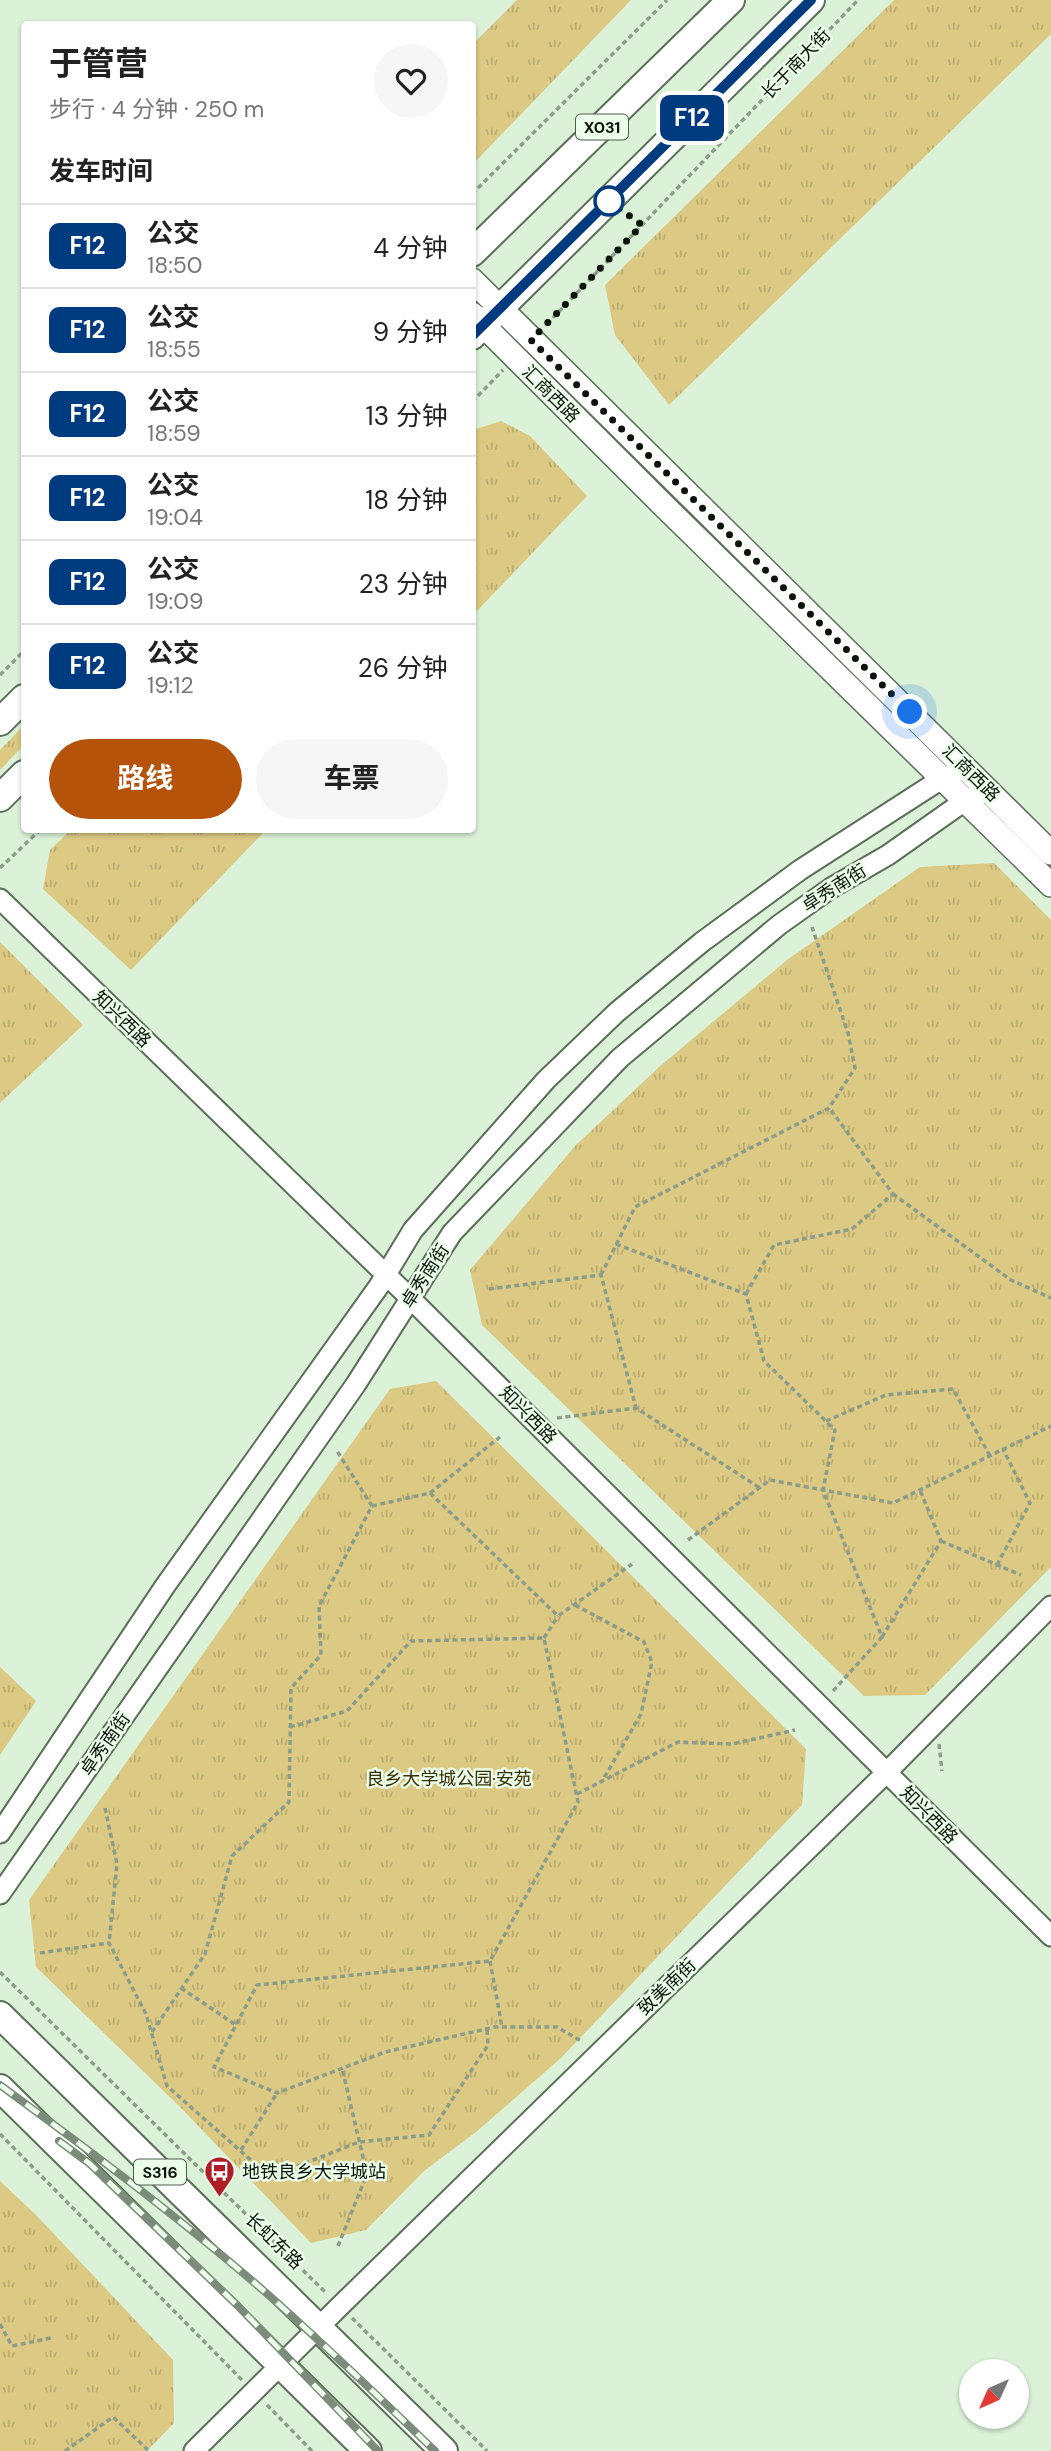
<!DOCTYPE html>
<html lang="zh">
<head>
<meta charset="utf-8">
<style>
  body { margin:0; font-family:"DM Sans","Noto Sans SC",sans-serif; background:#f6f6f6; color:#222; height:100vh; display:flex; flex-direction:column; font-size:26px; white-space:nowrap }
  * { box-sizing:border-box; margin:0 }
  p { font-size:23px; color:#767676 }
  .icon { flex:none; width:38px; height:38px; fill:none; stroke:currentColor; stroke-width:2; stroke-linecap:round; stroke-linejoin:round }
  .map { position:relative; flex:1; overflow:hidden }
  .details { position:absolute; left:21px; top:21px; width:455px; height:812px; display:flex; flex-direction:column; background:#fff; border-radius:7px; box-shadow:0 2px 5px #0004 }
  .details>* { flex:none }
  .badge { padding:0 14px; border-radius:10px; font-size:24px; line-height:46px }
  .needle { width:46px; rotate:225deg }
  .tools { position:absolute; left:959px; top:2359px; display:grid; gap:14px }
  .tools a { display:grid; place-items:center; width:70px; height:70px; border-radius:50%; background:#fff; box-shadow:0 2px 5px #0004; font-size:35px }
  .you { position:absolute; width:35px; height:35px; margin:-18px; border:5px solid #fff; border-radius:50%; background:#1a73e8; box-shadow:0 0 0 10px #1a73e833 }
  .map>.badge { position:absolute; translate:-50% -50%; box-shadow:0 0 0 4px #fff }
  h2 { padding:0 28px; font-size:26px; line-height:63px }
  .round { display:grid; place-items:center; flex:none; width:74px; height:74px; border-radius:37px; background:#f6f6f6 }
  .head { display:flex; align-items:center; justify-content:space-between; height:119px; padding:0 28px }
  h1 { font-size:33px; font-weight:700; line-height:52px }
  .primary-button { display:flex; gap:14px; margin-top:auto; padding:14px 28px }
  .primary-button a { flex:1; height:80px; border-radius:42px; background:#b45309; color:#fff; font-size:28px; font-weight:700; line-height:80px; text-align:center }
  .primary-button a+a { background:#f6f6f6; color:#222 }
  ul { padding:0; list-style:none }
  li { display:flex; align-items:center; gap:21px; height:84px; padding:0 28px; border-top:2px solid #e0e0e0 }
  li div { flex:1 }
  li b { display:block; font-size:26px }
  li em { font-style:normal }
  li .badge { min-width:77px; font-weight:700; text-align:center }
  .map>svg:first-child { display:block }
  .grass { fill:url(#grass-tufts) }
  .lines { fill:none; stroke-linecap:round; stroke-linejoin:round }
  .tertiary-casing { stroke:#5a6e58; stroke-width:23 }
  .secondary-casing { stroke:#5a6e58; stroke-width:26 }
  .primary-casing { stroke:#5a6e58; stroke-width:30 }
  .path { stroke:#8c9e8a; stroke-width:3.5; stroke-dasharray:5 3.5; stroke-linecap:butt }
  .tertiary { stroke:#fff; stroke-width:19 }
  .secondary { stroke:#fff; stroke-width:23 }
  .primary { stroke:#fff; stroke-width:26 }
  .rail-casing { stroke:#7c8c7a; stroke-width:8 }
  .rail { stroke:#ebfee9; stroke-width:5; stroke-dasharray:16; stroke-linecap:butt }
  .line-casing { stroke:#fff; stroke-width:16 }
  .line { stroke:#003b80; stroke-width:10 }
  .walk { stroke:#0b130a; stroke-width:7; stroke-dasharray:0 12.6 }
  .stop-dot { fill:#fff; stroke:#003b80; stroke-width:3.5 }
  .labels { text-anchor:middle; stroke-width:5; stroke-linejoin:round; paint-order:stroke }
  .shield { fill:#ebfee9; stroke:#4e5a4d; stroke-width:2 }
  .shield-label { font-size:16px; font-weight:bold; fill:#0b130a }
  .street-label { font-size:18px; fill:#0b130a; stroke:#ebfee9 }
  .park-label { font-size:18px; fill:#39300a; stroke:#ebfee9 }
  .poi-label { font-size:18px; fill:#0b130a; stroke:#ebfee9; text-anchor:start }
</style>
</head>
<body>
<div class="map">
<svg width="1051" height="2451" viewBox="0 0 1051 2451">
  <defs>
    <pattern id="grass-tufts" width="24" height="20" patternUnits="userSpaceOnUse" patternTransform="scale(1.75)"><rect width="24" height="20" fill="#dcc983"/><path d="M3 7l-1-3M5 7V3M7 7l1-3M15 17l-1-3M17 17v-4M19 17l1-3" fill="none" stroke="#bbac70"/></pattern>
  </defs>
  <rect width="100%" height="100%" fill="#dbf2d8"/>
  <g class="grass">
    <polygon points="517,0 631,0 473,164 473,44"/>
    <polygon points="894,0 1051,0 1051,34 669,405 615,335 605,285"/>
    <polygon points="501,421 530,436 587,496 473,615 473,430"/>
    <polygon points="24,725 24,745 0,770 0,750"/>
    <polygon points="71,830 266,830 131,970 43,889 50,850"/>
    <polygon points="994,863 1051,920 1051,1567 925,1695 864,1696 482,1325 470,1270 576,1145 659,1067 787,960 920,867"/>
    <polygon points="0,942 83,1025 0,1103"/>
    <polygon points="436,1381 806,1749 802,1805 561,2058 476,2132 424,2171 366,2230 311,2243 180,2107 36,1967 29,1900 390,1389"/>
    <polygon points="0,1667 36,1701 0,1755"/>
    <polygon points="0,2181 36,2215 173,2360 174,2423 147,2451 0,2451"/>
  </g>
  <g class="lines">
    <defs>
      <g id="tertiary">
        <polyline points="0,899 411,1299 1051,1936"/>
        <polyline points="0,1833 165,1586 379,1286 413,1230 546,1080 617,1012 702,942 800,870 943,778 954,774"/>
        <polyline points="0,1894 356,1384 452,1233 620,1058 779,925 831,888 888,855 966,800 989,790"/>
        <polyline points="194,2451 340,2306 886,1773 1051,1606"/>
      </g>
      <g id="secondary">
        <polyline points="472,280 1051,853"/>
        <polyline points="472,314 661,503 1051,885"/>
      </g>
      <g id="primary">
        <polyline points="472,253 731,0"/>
        <polyline points="472,336 811,0"/>
        <polyline points="0,722 24,698"/>
        <polyline points="0,798 24,774"/>
        <polyline points="0,2015 444,2451"/>
        <polyline points="0,2088 368,2451"/>
      </g>
    </defs>
    <use href="#tertiary" class="tertiary-casing"/>
    <use href="#secondary" class="secondary-casing"/>
    <use href="#primary" class="primary-casing"/>
    <g class="path">
      <polyline points="472,194 667,0"/>
      <polyline points="547,324 858,0"/>
      <polyline points="472,402 503,370"/>
      <polyline points="0,675 24,651"/>
      <polyline points="0,868 40,830"/>
      <polyline points="893,1194 1011,1280 1051,1298"/>
      <polyline points="616,1244 746,1294 764,1361 835,1430 823,1490 882,1637 832,1692"/>
      <polyline points="601,1275 635,1207 829,1108 855,1068 848,1033 812,927"/>
      <polyline points="489,1289 601,1275 636,1408"/>
      <polyline points="746,1294 774,1245 852,1229 893,1194 830,1109"/>
      <polyline points="557,1418 636,1408 760,1488"/>
      <polyline points="826,1421 886,1395 953,1389 990,1456"/>
      <polyline points="430,1493 558,1616 632,1564"/>
      <polyline points="372,1506 430,1493 500,1437"/>
      <polyline points="688,1540 770,1480 893,1503 1051,1426"/>
      <polyline points="941,1541 1021,1575"/>
      <polyline points="997,1565 1030,1503 1003,1449"/>
      <polyline points="575,1605 644,1642 652,1662 641,1714 604,1778"/>
      <polyline points="882,1637 941,1541 920,1490"/>
      <polyline points="544,1638 558,1616"/>
      <polyline points="290,1727 347,1711 411,1641 544,1638 578,1802 490,1961 257,1985 214,2067 277,2093 385,2052 495,2027 557,2027 583,2042"/>
      <polyline points="939,1744 942,1771"/>
      <polyline points="577,1794 678,1742 732,1744 795,1730"/>
      <polyline points="105,1808 117,1864 109,1943"/>
      <polyline points="40,1953 109,1943 146,2014 167,2086 270,2177 359,2142 429,2135 488,2045 487,2029"/>
      <polyline points="490,1961 502,2027"/>
      <polyline points="0,1972 326,2293"/>
      <polyline points="181,1988 236,2025"/>
      <polyline points="152,2032 205,1954 232,1856 289,1802 291,1688 321,1655 319,1606 372,1506 337,1451"/>
      <polyline points="0,2134 242,2380"/>
      <polyline points="241,2150 277,2093"/>
      <polyline points="338,2246 367,2174 342,2068"/>
      <polyline points="352,2318 487,2451"/>
      <polyline points="0,2324 12,2346 51,2338"/>
      <polyline points="267,2405 312,2451"/>
      <polyline points="65,2451 113,2417 149,2451"/>
    </g>
    <use href="#tertiary" class="tertiary"/>
    <use href="#secondary" class="secondary"/>
    <use href="#primary" class="primary"/>
    <defs>
      <g id="rail">
        <path d="M0,2085C90,2151 180,2218 264,2291C323,2343 379,2397 435,2451"/>
        <polyline points="59,2141 90,2164 238,2306 378,2451"/>
      </g>
    </defs>
    <use href="#rail" class="rail-casing"/>
    <use href="#rail" class="rail"/>
  </g>
  <g class="lines">
    <defs>
      <polyline id="line" points="472,336 811,0"/>
    </defs>
    <use href="#line" class="line-casing"/>
    <use href="#line" class="line"/>
    <polyline class="walk" points="609,201 642,225 531,340 910,712"/>
  </g>
  <defs>
    <symbol id="bus-pin" viewBox="-11 -11 22 30"><path d="M0 17L-7.5 6A9.5 9.5 0 1 1 7.5 6Z" fill="#af1c26" stroke="#ebfee9"/><path d="M-5-6H5V4H4V6H2V4H-2V6H-4V4H-5ZM-3.5-4V0h7V-4ZM-3.5 1.2v1.5H-2V1.2ZM2 1.2v1.5H3.5V1.2Z" fill="#fff"/></symbol>
  </defs>
  <g fill-rule="evenodd">
    <use href="#bus-pin" x="202" y="2154" width="35" height="47"/>
  </g>
  <circle class="stop-dot" cx="609" cy="201" r="14"/>
  <g class="labels">
    <g class="shield">
      <rect x="576" y="114.5" width="52" height="25" rx="5"/>
      <rect x="134" y="2159.5" width="52" height="25" rx="5"/>
    </g>
    <g class="shield-label">
      <text x="602" y="133">X031</text>
      <text x="160" y="2178">S316</text>
    </g>
    <g class="street-label">
      <text transform="translate(796 64) rotate(-46)" y="6">长于南大街</text>
      <text transform="translate(551 394) rotate(45)" y="6">汇商西路</text>
      <text transform="translate(971 773) rotate(45)" y="6">汇商西路</text>
      <text transform="translate(834 888) rotate(-32)" y="6">卓秀南街</text>
      <text transform="translate(122 1019) rotate(44)" y="6">知兴西路</text>
      <text transform="translate(425 1276) rotate(-57)" y="6">卓秀南街</text>
      <text transform="translate(528 1415) rotate(45)" y="6">知兴西路</text>
      <text transform="translate(105 1744) rotate(-55)" y="6">卓秀南街</text>
      <text transform="translate(929 1815) rotate(45)" y="6">知兴西路</text>
      <text transform="translate(667 1987) rotate(-44)" y="6">致美南街</text>
      <text transform="translate(274 2241) rotate(44)" y="6">长虹东路</text>
    </g>
    <g class="park-label">
      <text x="449" y="1785">良乡大学城公园·安苑</text>
    </g>
    <g class="poi-label">
      <text x="242" y="2178">地铁良乡大学城站</text>
    </g>
  </g>
</svg>
<div class="tools">
<a><svg class="needle" viewBox="-14 -14 28 28"><path d="M0-13l5 13h-10z" fill="#e53935"/><path d="M0 13l5-13h-10z" fill="#767676"/></svg></a>
</div>
<div class="you" style="left:910px;top:712px"></div>
<b class="badge" style="left:692px;top:118px;background:#003b80;color:#fff">F12</b>
<section class="details">
<div class="head"><div><h1>于管营</h1><p>步行 · 4 分钟 · 250 m</p></div><a class="round"><svg class="icon" aria-label="heart" viewBox="0 0 24 24"><path d="M12 20l-8-8c-3-5 5-10 8-4 3-6 11-1 8 4z"/></svg></a></div>
<h2>发车时间</h2>
<ul>
<li><span class="badge" style="background:#003b80;color:#fff">F12</span><div><b>公交</b><p>18:50</p></div><em>4 分钟</em></li>
<li><span class="badge" style="background:#003b80;color:#fff">F12</span><div><b>公交</b><p>18:55</p></div><em>9 分钟</em></li>
<li><span class="badge" style="background:#003b80;color:#fff">F12</span><div><b>公交</b><p>18:59</p></div><em>13 分钟</em></li>
<li><span class="badge" style="background:#003b80;color:#fff">F12</span><div><b>公交</b><p>19:04</p></div><em>18 分钟</em></li>
<li><span class="badge" style="background:#003b80;color:#fff">F12</span><div><b>公交</b><p>19:09</p></div><em>23 分钟</em></li>
<li><span class="badge" style="background:#003b80;color:#fff">F12</span><div><b>公交</b><p>19:12</p></div><em>26 分钟</em></li>
</ul>
<div class="primary-button"><a>路线</a><a>车票</a></div>
</section>
</div>
</body>
</html>
